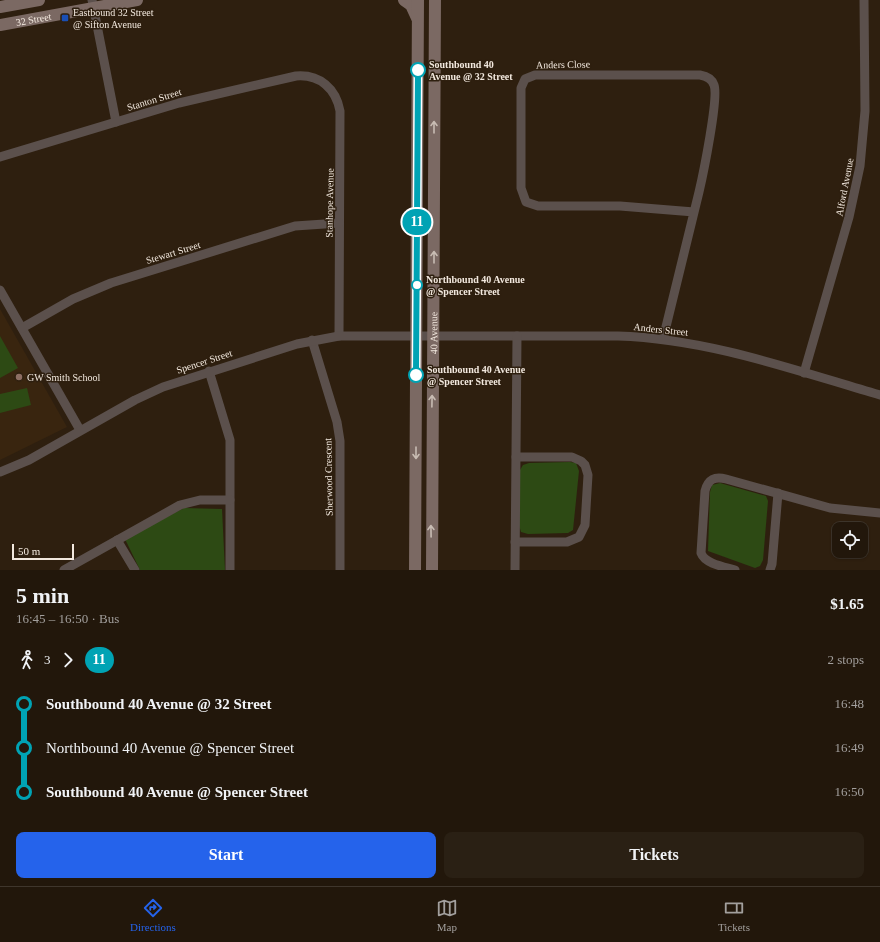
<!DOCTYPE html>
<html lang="en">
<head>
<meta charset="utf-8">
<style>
  body { margin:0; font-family:"Times New Roman",serif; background:#2a2014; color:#f1f3f6; height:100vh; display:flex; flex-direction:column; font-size:15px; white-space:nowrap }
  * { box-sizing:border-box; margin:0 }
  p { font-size:13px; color:#a29f9d }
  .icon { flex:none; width:22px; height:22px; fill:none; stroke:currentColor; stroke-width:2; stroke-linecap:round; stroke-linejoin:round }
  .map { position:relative; height:570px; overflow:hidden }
  .panel { display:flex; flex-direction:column; background:#22170b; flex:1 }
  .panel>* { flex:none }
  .badge { padding:0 8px; border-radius:13px; font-size:14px; line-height:26px }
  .tools { position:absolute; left:832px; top:522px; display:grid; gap:8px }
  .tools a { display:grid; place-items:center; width:36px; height:36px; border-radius:8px; background:#22170b; box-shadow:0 1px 3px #0004,0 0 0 1px #3f362c; font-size:20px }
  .scale { position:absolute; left:12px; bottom:10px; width:62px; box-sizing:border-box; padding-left:4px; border:2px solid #f2e8de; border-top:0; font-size:11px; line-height:14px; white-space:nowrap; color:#f2e8de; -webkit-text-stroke:3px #2e1f0f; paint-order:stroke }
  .map>.badge { position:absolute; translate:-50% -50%; box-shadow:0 0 0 2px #fff }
  .legs { display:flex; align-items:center; gap:6px; height:44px; padding:0 16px; font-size:13px }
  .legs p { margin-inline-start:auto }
  .summary { display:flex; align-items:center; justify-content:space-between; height:68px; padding:0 16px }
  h1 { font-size:22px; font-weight:600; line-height:30px }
  .primary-button { display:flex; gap:8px; margin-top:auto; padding:8px 16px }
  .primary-button a { flex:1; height:46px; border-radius:8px; background:#2563eb; color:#fff; font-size:16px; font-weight:600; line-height:46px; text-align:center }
  .primary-button a+a { background:#2a2014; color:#f1f3f6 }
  ul { padding:0 16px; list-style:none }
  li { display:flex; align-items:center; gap:14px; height:44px; font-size:15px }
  li i { display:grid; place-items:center; width:6px; height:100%; margin:0 5px; background:currentColor }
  li i::after { content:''; width:10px; height:10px; margin:-5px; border:3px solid; border-radius:50%; background:#22170b }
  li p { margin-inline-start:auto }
  li:first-child i { background:linear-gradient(#0000 50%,currentColor 0) }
  li:last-child i { background:linear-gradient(currentColor 50%,#0000 0) }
  .menu { display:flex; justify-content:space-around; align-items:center; height:56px; border-top:1px solid #3f362c; background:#22170b; font-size:11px; color:#a29f9d }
  .menu a { display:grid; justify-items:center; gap:2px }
  .menu .current { color:#2563eb }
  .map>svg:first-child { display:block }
  .built { fill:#39250f }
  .green { fill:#2d4a14 }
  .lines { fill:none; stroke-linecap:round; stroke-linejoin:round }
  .minor { stroke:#5b504c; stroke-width:9 }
  .secondary { stroke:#7b6963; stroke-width:12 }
  .oneway { stroke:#c8bcb3 }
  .line-1-casing { stroke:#fff; stroke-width:9 }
  .line-1 { stroke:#00a3b4; stroke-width:6 }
  .transit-dot { fill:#1a4fb4; stroke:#2e1f0f; stroke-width:1.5 }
  .stop-1-dot { fill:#fff; stroke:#00a3b4; stroke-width:2 }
  .education-dot { fill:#8d6e63; stroke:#2e1f0f; stroke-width:1.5 }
  .labels { text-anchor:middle; stroke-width:3; stroke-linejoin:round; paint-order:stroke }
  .poi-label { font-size:10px; fill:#f2e8de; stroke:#2e1f0f; text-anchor:start }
  .street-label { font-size:10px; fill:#f2e8de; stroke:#2e1f0f }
  .stop-label { font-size:10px; font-weight:bold; fill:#f2e8de; stroke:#2e1f0f; text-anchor:start }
</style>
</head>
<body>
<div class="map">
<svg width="880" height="570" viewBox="0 0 880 570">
  <rect width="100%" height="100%" fill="#2e1f0f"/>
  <polygon class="built" points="0,309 67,427 0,460"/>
  <g class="green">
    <polygon points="0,336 18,368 0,378"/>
    <polygon points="27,388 31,405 0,413 0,394"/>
    <polygon points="570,462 576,463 579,471 573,530 568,533 528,534 521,532 519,525 520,470 523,465 529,463"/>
    <polygon points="720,483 766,496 768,501 763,560 760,566 755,568 708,551 710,492 712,485"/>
    <polygon points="184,508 222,509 225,570 140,570 125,539"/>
  </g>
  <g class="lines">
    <g class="minor">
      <polyline points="92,0 116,122"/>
      <path d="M0,157L179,103L296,76C320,74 336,89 340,111L339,336"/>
      <polyline points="0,290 80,430"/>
      <polyline points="22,328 73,299 111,283 295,226 339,223"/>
      <path d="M663,339L699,192C703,175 719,97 714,85C712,79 706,76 700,75H535L525,79L521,88V188L526,202L538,206H620L694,212"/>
      <polyline points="312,340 337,422 340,441 340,570"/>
      <polyline points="209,371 230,440 230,570"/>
      <polyline points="804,373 849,217 860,166 865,111 864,0"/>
      <path d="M0,472L29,460L135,400L163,387L297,344L339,336H618C709,339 794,370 880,395"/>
      <polyline points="117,540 135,570"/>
      <polyline points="515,542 567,542 579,537 585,525 588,475 585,465 581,461 572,457 516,457"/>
      <polyline points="64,570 180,505 200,500 230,500"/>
      <polyline points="515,570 517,336"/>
      <path d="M735,570C725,567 705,564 701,553L705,491C708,479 715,476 726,479L830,508L880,513"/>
      <polyline points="770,570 772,564 778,493"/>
    </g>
    <g class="secondary">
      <polyline points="404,0 411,5 417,18"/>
      <polyline points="0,7 39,0"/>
      <path id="s1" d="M0,25L137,0"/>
      <polyline points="415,570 418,0"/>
      <path id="s2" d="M432,570L435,0"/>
    </g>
  </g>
  <defs><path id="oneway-shaft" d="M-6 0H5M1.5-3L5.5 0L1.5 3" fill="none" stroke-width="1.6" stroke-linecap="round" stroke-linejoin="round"/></defs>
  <g class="oneway">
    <use href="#oneway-shaft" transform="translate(434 127) rotate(-90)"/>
    <use href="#oneway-shaft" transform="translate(434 257) rotate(-90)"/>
    <use href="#oneway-shaft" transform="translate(432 401) rotate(-89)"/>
    <use href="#oneway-shaft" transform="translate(416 453) rotate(90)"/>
    <use href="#oneway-shaft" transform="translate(431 531) rotate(-91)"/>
  </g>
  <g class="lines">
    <defs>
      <polyline id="line-1" points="416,375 418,70"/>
    </defs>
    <use href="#line-1" class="line-1-casing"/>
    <use href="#line-1" class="line-1"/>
  </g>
  <rect class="transit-dot" x="61" y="14" width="8" height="8" rx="2"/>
  <g class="stop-1-dot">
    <circle cx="418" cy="70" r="7"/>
    <circle cx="417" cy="285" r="5"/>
    <circle cx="416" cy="375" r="7"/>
  </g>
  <circle class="education-dot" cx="19" cy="377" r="4"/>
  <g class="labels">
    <g class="poi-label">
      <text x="73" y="16">Eastbound 32 Street<tspan x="73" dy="12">@ Sifton Avenue</tspan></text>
      <text x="27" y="381">GW Smith School</text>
    </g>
    <g class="street-label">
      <text dy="4" stroke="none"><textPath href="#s1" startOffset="34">32 Street</textPath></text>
      <text transform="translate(563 64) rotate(-1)" y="4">Anders Close</text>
      <text transform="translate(154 99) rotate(-17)" y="4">Stanton Street</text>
      <text transform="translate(844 187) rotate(-79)" y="4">Alford Avenue</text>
      <text transform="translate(329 203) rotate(-89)" y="4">Stanhope Avenue</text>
      <text transform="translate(173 252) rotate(-17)" y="4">Stewart Street</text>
      <text transform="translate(661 329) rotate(6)" y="4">Anders Street</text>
      <text dy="4" stroke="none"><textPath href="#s2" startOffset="237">40 Avenue</textPath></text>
      <text transform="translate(204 361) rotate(-18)" y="4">Spencer Street</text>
      <text transform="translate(328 477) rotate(-91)" y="4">Sherwood Crescent</text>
    </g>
    <g class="stop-label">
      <text x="429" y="68">Southbound 40<tspan x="429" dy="12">Avenue @ 32 Street</tspan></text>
      <text x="426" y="283">Northbound 40 Avenue<tspan x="426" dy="12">@ Spencer Street</tspan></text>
      <text x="427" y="373">Southbound 40 Avenue<tspan x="427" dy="12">@ Spencer Street</tspan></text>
    </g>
  </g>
</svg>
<div class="tools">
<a><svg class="icon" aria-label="locate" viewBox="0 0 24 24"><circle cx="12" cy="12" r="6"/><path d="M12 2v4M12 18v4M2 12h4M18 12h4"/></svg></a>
</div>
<div class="scale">50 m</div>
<b class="badge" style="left:417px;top:222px;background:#00a3b4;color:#fff">11</b>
</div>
<section class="panel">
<div class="summary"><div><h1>5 min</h1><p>16:45 – 16:50 · Bus</p></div><b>$1.65</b></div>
<div class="legs"><svg class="icon" aria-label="walk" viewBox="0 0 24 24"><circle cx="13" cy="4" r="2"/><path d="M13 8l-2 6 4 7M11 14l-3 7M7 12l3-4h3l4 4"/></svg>3<svg class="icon" aria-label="forward" viewBox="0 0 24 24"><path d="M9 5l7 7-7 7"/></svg><b class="badge" style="background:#00a3b4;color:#fff">11</b><p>2 stops</p></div>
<ul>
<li><i style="color:#00a3b4"></i><b>Southbound 40 Avenue @ 32 Street</b><p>16:48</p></li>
<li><i style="color:#00a3b4"></i><span>Northbound 40 Avenue @ Spencer Street</span><p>16:49</p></li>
<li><i style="color:#00a3b4"></i><b>Southbound 40 Avenue @ Spencer Street</b><p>16:50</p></li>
</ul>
<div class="primary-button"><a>Start</a><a>Tickets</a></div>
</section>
<nav class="menu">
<a class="current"><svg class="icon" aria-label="directions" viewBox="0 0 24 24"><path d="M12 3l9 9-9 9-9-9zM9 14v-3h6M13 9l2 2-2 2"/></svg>Directions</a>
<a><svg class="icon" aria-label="map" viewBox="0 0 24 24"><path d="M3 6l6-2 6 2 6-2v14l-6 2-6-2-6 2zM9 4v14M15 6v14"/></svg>Map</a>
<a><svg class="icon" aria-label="tickets" viewBox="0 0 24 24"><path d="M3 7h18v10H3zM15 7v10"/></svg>Tickets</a>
</nav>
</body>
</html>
